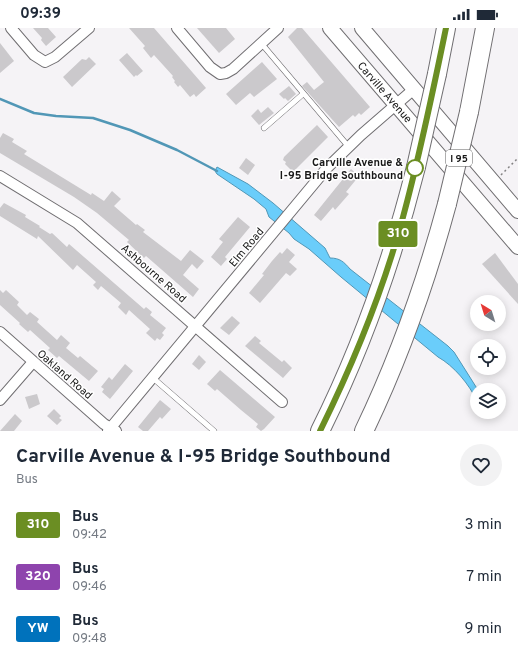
<!DOCTYPE html>
<html lang="en">
<head>
<meta charset="utf-8">
<style>
  body { margin:0; font-family:Overpass,sans-serif; background:#f2f2f3; color:#1f2937; height:100vh; display:flex; flex-direction:column; font-size:15px; white-space:nowrap }
  * { box-sizing:border-box; margin:0 }
  p { font-size:13px; color:#747a83 }
  .icon { flex:none; width:22px; height:22px; fill:none; stroke:currentColor; stroke-width:2; stroke-linecap:round; stroke-linejoin:round }
  .map { position:relative; height:403px; overflow:hidden }
  .drawer { display:flex; flex-direction:column; background:#fff; flex:1 }
  .drawer>* { flex:none }
  .badge { padding:0 8px; border-radius:3px; font-size:14px; line-height:26px }
  .needle { width:26px; rotate:322deg }
  .buttons { position:absolute; left:470px; top:267px; display:grid; gap:8px }
  .buttons a { display:grid; place-items:center; width:36px; height:36px; border-radius:50%; background:#fff; box-shadow:0 2px 10px #0003; font-size:20px }
  .map>.badge { position:absolute; translate:-50% -50%; box-shadow:0 0 0 2px #fff }
  .round { display:grid; place-items:center; flex:none; width:42px; height:42px; border-radius:21px; background:#f2f2f3 }
  .summary { display:flex; align-items:center; justify-content:space-between; height:68px; padding:0 16px }
  h1 { font-size:19px; font-weight:700; line-height:30px }
  ul { padding:0; list-style:none }
  li { display:flex; align-items:center; gap:12px; height:52px; padding:0 16px }
  li div { flex:1 }
  li b { display:block; font-size:15px }
  li em { font-style:normal }
  li .badge { min-width:44px; font-weight:700; text-align:center }
  .status { display:flex; justify-content:space-between; align-items:center; height:28px; padding:0 20px; background:#fff; direction:ltr }
  .status svg { height:11px; fill:currentColor }
  .map>svg:first-child { display:block }
  .water { fill:#6acdfa; stroke:#5197b6 }
  .lines { fill:none; stroke-linecap:round; stroke-linejoin:round }
  .stream { stroke:#5197b6; stroke-width:2.5 }
  .building { fill:#cbc9cc }
  .lane-casing { stroke:#706e71; stroke-width:6 }
  .street-casing { stroke:#706e71; stroke-width:12 }
  .secondary-casing { stroke:#706e71; stroke-width:16 }
  .highway-casing { stroke:#706e71; stroke-width:20 }
  .path { stroke:#848384; stroke-width:1.5; stroke-dasharray:2 3; stroke-linecap:butt }
  .lane { stroke:#fff; stroke-width:5 }
  .street { stroke:#fff; stroke-width:10 }
  .secondary { stroke:#fff; stroke-width:14 }
  .highway { stroke:#fff; stroke-width:18 }
  .highway-bridge-casing { stroke:#706e71; stroke-width:20; stroke-linecap:butt }
  .highway-bridge { stroke:#fff; stroke-width:18 }
  .line-casing { stroke:#fff; stroke-width:9 }
  .line { stroke:#6b8e23; stroke-width:6 }
  .stop-dot { fill:#fff; stroke:#6b8e23; stroke-width:2 }
  .labels { text-anchor:middle; stroke-width:3; stroke-linejoin:round; paint-order:stroke }
  .shield { fill:#fff; stroke:#5d5d5d; stroke-width:1 }
  .shield-label { font-size:10px; font-weight:bold; fill:#181818 }
  .street-label { font-size:11px; fill:#181818; stroke:#fff }
  .stop-label { font-size:11px; font-weight:bold; fill:#181818; stroke:#fff; text-anchor:end }
</style>
</head>
<body>
<div class="status"><b>09:39</b><svg viewBox="0 0 49 12"><path d="M0 12V9h3v3zM5 12V6h3v6zM10 12V3h3v9zM15 12V0h3v12zM26 1h20v11H26zM47 4h2v5h-2z"/></svg></div>
<div class="map">
<svg width="518" height="403" viewBox="0 0 518 403">
  <rect width="100%" height="100%" fill="#f5f3f6"/>
  <path class="water" d="M217,139L248,156L273,175L325,220L330,230C340,230 344,234 350,241L448,318L454,324L478,362L477,373C469,356 454,338 438,329L341,249L309,221L294,211L289,205L269,189L266,181L254,171L217,146L215,143Z"/>
  <g class="lines">
    <polyline class="stream" points="0,71 34,85 56,88 93,90 130,102 177,122 217,143"/>
  </g>
  <g class="building">
    <polygon points="33,0 48,0 56,9 46,18 41,12 42,10"/>
    <polygon points="129,0 154,0 206,60 196,69 194,66 190,69 180,57 178,59 174,54 175,53 172,49 173,48 154,27 151,30 143,20 145,18"/>
    <polygon points="197,0 226,0 235,11 219,25"/>
    <polygon points="297,0 302,0 370,79 361,87 359,85 355,89 353,87 339,99 302,58 307,54 314,62 324,54 288,9"/>
    <polygon points="0,15 14,33 0,45"/>
    <polygon points="127,25 143,43 137,48 136,47 134,49 119,32"/>
    <polygon points="89,29 96,36 72,59 63,49 82,31 86,32"/>
    <polygon points="262,34 277,51 254,69 250,65 236,77 226,66"/>
    <polygon points="289,58 296,66 288,73 285,70 284,71 279,66"/>
    <polygon points="268,79 274,85 259,97 251,88 258,81 261,85"/>
    <polygon points="317,97 328,109 293,144 285,136 286,134 283,132 284,129"/>
    <polygon points="3,105 14,111 12,114 27,123 24,126 91,167 92,165 104,173 112,163 121,171 114,178 136,197 137,196 145,202 143,204 181,233 190,222 204,233 197,241 192,236 183,247 199,261 193,269 146,228 144,230 127,214 129,212 97,185 74,169 0,125 0,110"/>
    <polygon points="246,130 255,137 248,147 239,140"/>
    <polygon points="351,141 359,148 346,164 349,166 335,182 333,179 321,193 314,187"/>
    <polygon points="4,175 26,187 25,189 40,198 39,199 50,206 52,205 67,219 69,216 144,281 146,279 152,284 150,287 166,300 162,305 164,307 160,312 157,310 155,313 146,305 150,301 129,282 126,287 118,279 121,275 101,258 98,262 93,257 96,254 77,237 73,242 38,208 37,211 0,188 0,180"/>
    <polygon points="238,189 250,199 225,229 227,231 221,238 211,229 223,214 219,211"/>
    <polygon points="287,220 295,227 289,234 297,241 290,248 286,245 260,275 249,265 264,247 262,246 272,233 280,224 282,226"/>
    <polygon points="495,225 518,256 518,276 482,236"/>
    <polygon points="0,262 3,265 6,262 19,274 17,277 27,287 30,284 39,291 37,294 57,312 61,307 70,315 66,320 78,330 80,328 98,343 89,353 59,328 57,330 48,322 50,320 30,302 28,304 19,296 20,295 0,277"/>
    <polygon points="232,288 240,295 229,307 220,300"/>
    <polygon points="255,308 261,313 259,315 282,334 284,332 292,340 283,350 245,318"/>
    <polygon points="199,327 206,334 199,342 192,336"/>
    <polygon points="125,336 133,343 110,371 102,364 104,361 101,359 109,349 112,352"/>
    <polygon points="220,342 275,389 264,401 261,403 256,399 258,396 241,382 217,361 215,363 207,356"/>
    <polygon points="37,366 40,376 29,381 25,369"/>
    <polygon points="160,372 171,381 162,391 160,389 148,403 143,403 138,399"/>
    <polygon points="54,381 61,388 59,390 62,392 57,397 47,388"/>
    <polygon points="15,386 22,393 14,403 0,403"/>
  </g>
  <g class="lines">
    <defs>
      <g id="lane">
        <polyline points="261,15 348,118"/>
        <polyline points="264,100 303,66"/>
        <polyline points="153,350 214,403"/>
      </g>
      <g id="street">
        <polyline points="11,0 34,27 45,34 55,29 89,0"/>
        <polyline points="177,0 210,39 220,46 226,45 233,41 278,0"/>
        <polyline points="0,148 77,195 282,374"/>
        <polyline points="0,304 104,396 116,403"/>
        <polyline points="0,372 33,334"/>
        <polyline points="108,403 327,140 361,107 414,61"/>
      </g>
      <g id="secondary">
        <polyline points="330,0 518,219"/>
        <polyline points="362,0 518,183"/>
      </g>
      <g id="highway">
        <polyline points="437,46 446,0"/>
        <polyline points="469,84 485,0"/>
        <path d="M320,403C362,319 393,230 416,139"/>
        <path d="M364,403C399,330 426,254 447,176"/>
      </g>
    </defs>
    <use href="#lane" class="lane-casing"/>
    <use href="#street" class="street-casing"/>
    <use href="#secondary" class="secondary-casing"/>
    <use href="#highway" class="highway-casing"/>
    <polyline class="path" points="501,147 518,130"/>
    <use href="#lane" class="lane"/>
    <use href="#street" class="street"/>
    <use href="#secondary" class="secondary"/>
    <use href="#highway" class="highway"/>
    <defs>
      <g id="highway-bridge">
        <polyline points="416,139 437,46"/>
        <polyline points="447,176 469,84"/>
      </g>
    </defs>
    <use href="#highway-bridge" class="highway-bridge-casing"/>
    <use href="#highway-bridge" class="highway-bridge"/>
  </g>
  <g class="lines">
    <defs>
      <path id="line" d="M320,403C354,334 383,263 403,189C420,127 433,63 446,0"/>
    </defs>
    <use href="#line" class="line-casing"/>
    <use href="#line" class="line"/>
  </g>
  <circle class="stop-dot" cx="415" cy="140" r="8"/>
  <g class="labels">
    <rect class="shield" x="446" y="122" width="26" height="16" rx="3"/>
    <g class="shield-label">
      <text x="459" y="134">I 95</text>
    </g>
    <g class="street-label">
      <text transform="translate(385 64) rotate(49)" y="4">Carville Avenue</text>
      <text transform="translate(246 219) rotate(-50)" y="4">Elm Road</text>
      <text transform="translate(154 245) rotate(41)" y="4">Ashbourne Road</text>
      <text transform="translate(65 346) rotate(41)" y="4">Oakland Road</text>
    </g>
    <g class="stop-label">
      <text x="403" y="138">Carville Avenue &amp;<tspan x="403" dy="13">I-95 Bridge Southbound</tspan></text>
    </g>
  </g>
</svg>
<div class="buttons">
<a><svg class="needle" viewBox="-14 -14 28 28"><path d="M0-13l5 13h-10z" fill="#e53935"/><path d="M0 13l5-13h-10z" fill="#747a83"/></svg></a>
<a><svg class="icon" aria-label="locate" viewBox="0 0 24 24"><circle cx="12" cy="12" r="6"/><path d="M12 2v4M12 18v4M2 12h4M18 12h4"/></svg></a>
<a><svg class="icon" aria-label="layers" viewBox="0 0 24 24"><path d="M12 4l9 5-9 5-9-5zM3 14l9 5 9-5"/></svg></a>
</div>
<b class="badge" style="left:398px;top:206px;background:#6b8e23;color:#fff">310</b>
</div>
<section class="drawer">
<div class="summary"><div><h1>Carville Avenue &amp; I-95 Bridge Southbound</h1><p>Bus</p></div><a class="round"><svg class="icon" aria-label="heart" viewBox="0 0 24 24"><path d="M12 20l-8-8c-3-5 5-10 8-4 3-6 11-1 8 4z"/></svg></a></div>
<ul>
<li><span class="badge" style="background:#6b8e23;color:#fff">310</span><div><b>Bus</b><p>09:42</p></div><em>3 min</em></li>
<li><span class="badge" style="background:#8e44ad;color:#fff">320</span><div><b>Bus</b><p>09:46</p></div><em>7 min</em></li>
<li><span class="badge" style="background:#0072bc;color:#fff">YW</span><div><b>Bus</b><p>09:48</p></div><em>9 min</em></li>
</ul>
</section>
</body>
</html>
